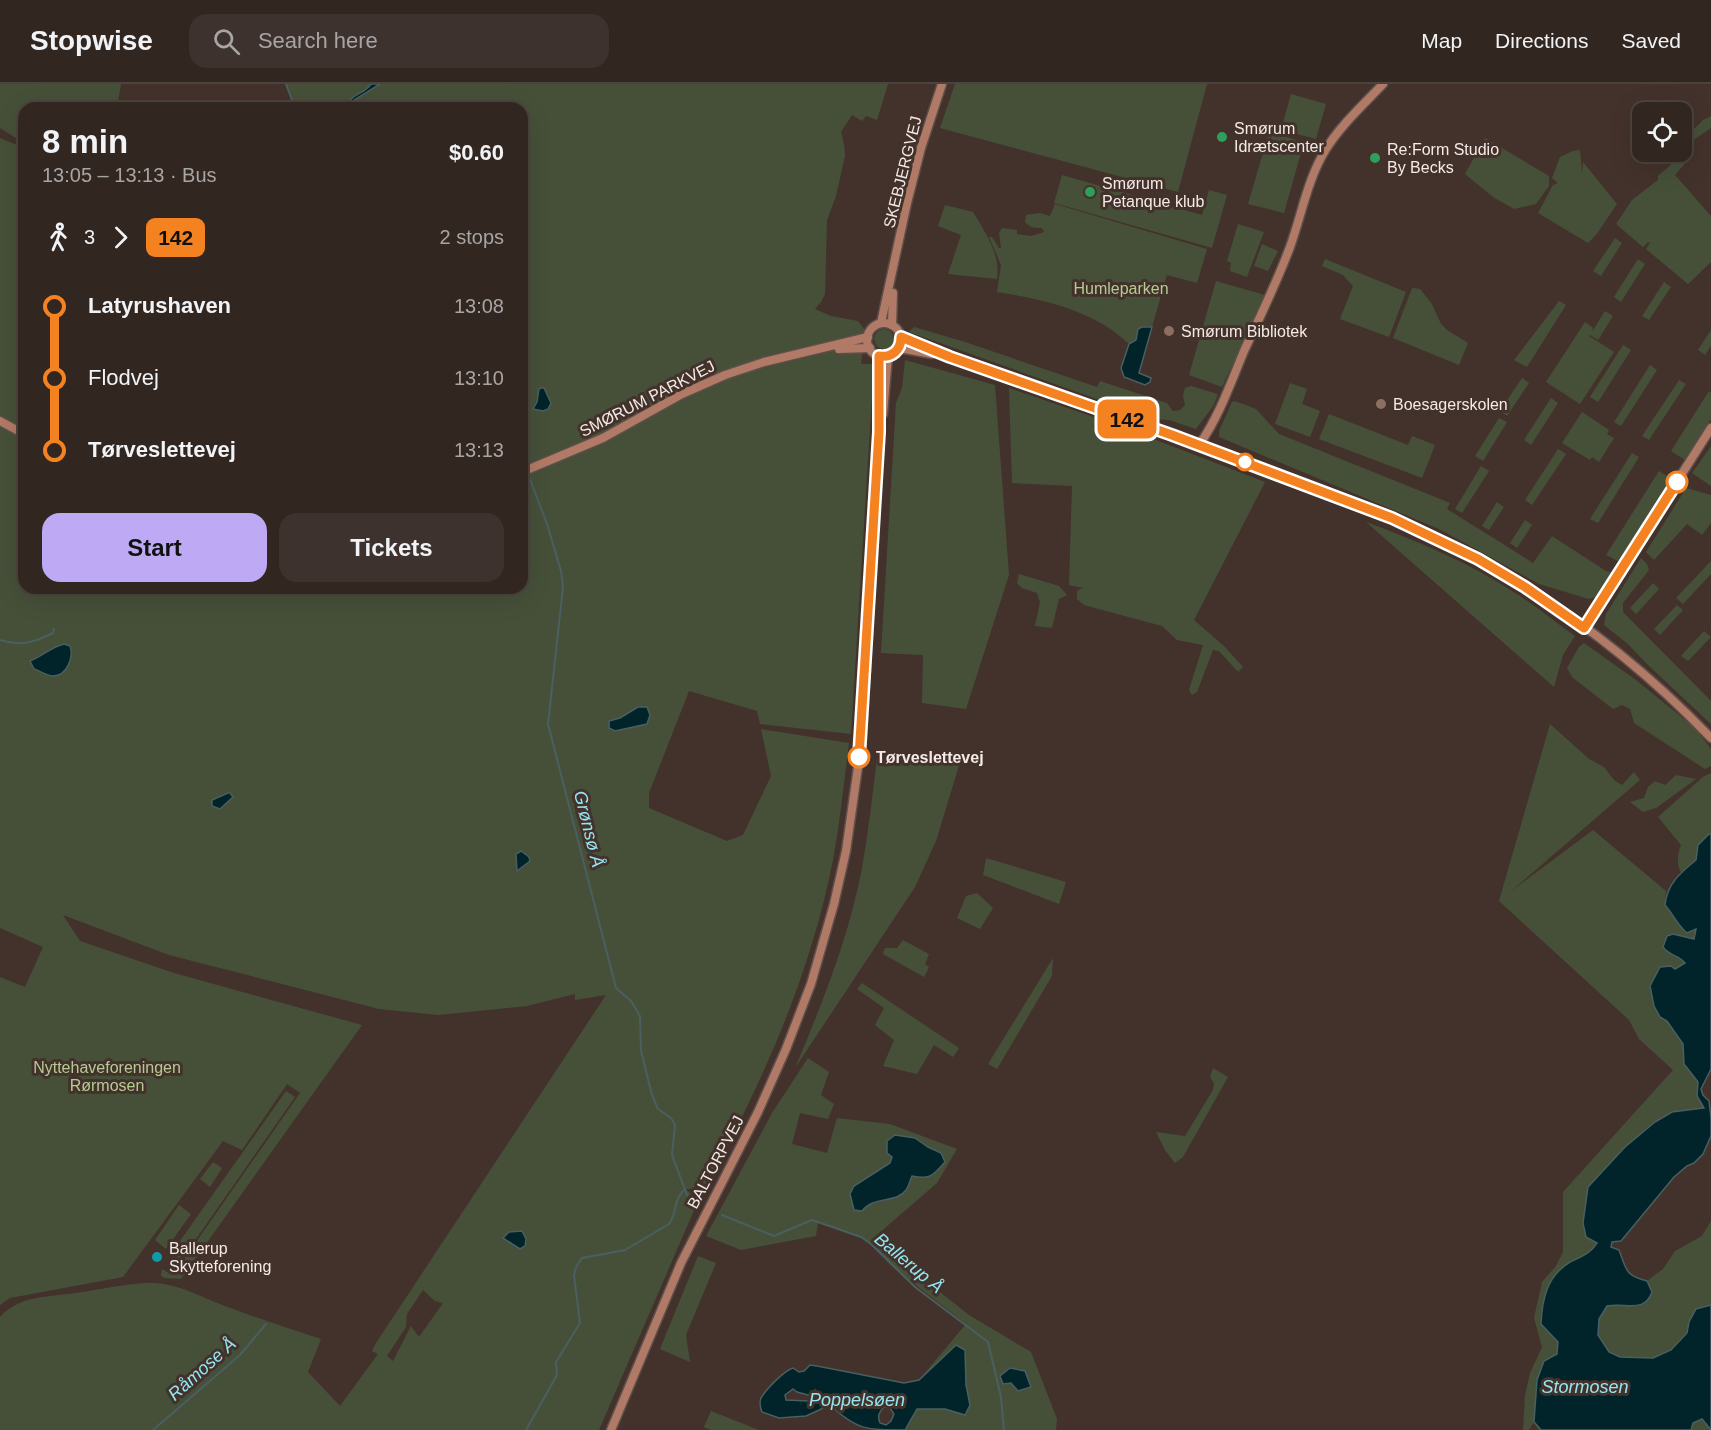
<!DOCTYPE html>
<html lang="en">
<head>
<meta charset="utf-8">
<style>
  body { margin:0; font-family:Helvetica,sans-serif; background:#3d322d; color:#f1f3f6; height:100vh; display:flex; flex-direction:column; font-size:22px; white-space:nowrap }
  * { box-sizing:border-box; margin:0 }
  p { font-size:20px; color:#a8a5a5 }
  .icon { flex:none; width:33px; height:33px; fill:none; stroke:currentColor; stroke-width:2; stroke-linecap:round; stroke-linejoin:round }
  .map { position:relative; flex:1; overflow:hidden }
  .side { position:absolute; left:18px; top:18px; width:510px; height:492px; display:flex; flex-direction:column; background:#322620; border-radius:18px; box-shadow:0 6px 24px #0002,0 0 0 2px #4d433e }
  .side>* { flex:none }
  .badge { padding:0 12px; border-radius:9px; font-size:21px; line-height:39px }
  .buttons { position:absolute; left:1632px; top:18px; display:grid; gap:12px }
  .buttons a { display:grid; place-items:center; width:60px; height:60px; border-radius:12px; background:#322620; box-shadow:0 6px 24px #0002,0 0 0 2px #4d433e; font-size:30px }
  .map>.badge { position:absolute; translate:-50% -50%; box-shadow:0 0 0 3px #fff }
  .legs { display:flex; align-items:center; gap:9px; height:66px; padding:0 24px; font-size:20px }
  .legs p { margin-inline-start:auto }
  .head { display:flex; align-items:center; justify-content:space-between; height:102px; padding:0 24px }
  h1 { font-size:33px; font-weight:800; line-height:45px }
  .action { display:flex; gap:12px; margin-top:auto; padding:12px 24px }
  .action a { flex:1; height:69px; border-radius:18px; background:#bea9f4; color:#111; font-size:24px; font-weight:800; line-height:69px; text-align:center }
  .action a+a { background:#3d322d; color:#f1f3f6 }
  ul { padding:0 24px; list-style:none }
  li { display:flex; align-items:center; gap:21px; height:72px; font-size:22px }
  li i { display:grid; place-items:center; width:9px; height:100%; margin:0 8px; background:currentColor }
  li i::after { content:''; width:15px; height:15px; margin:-8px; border:4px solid; border-radius:50%; background:#322620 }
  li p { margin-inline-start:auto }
  li:first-child i { background:linear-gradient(#0000 50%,currentColor 0) }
  li:last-child i { background:linear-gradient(currentColor 50%,#0000 0) }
  header { display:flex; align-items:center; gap:36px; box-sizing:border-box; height:84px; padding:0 30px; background:#322620; border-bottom:2px solid #4d433e }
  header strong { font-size:28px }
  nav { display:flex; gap:33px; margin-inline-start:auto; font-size:21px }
  .search { width:420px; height:54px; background:#3d322d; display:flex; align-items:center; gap:15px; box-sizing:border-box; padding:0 21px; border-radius:18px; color:#a8a5a5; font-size:22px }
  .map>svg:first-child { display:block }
  .green { fill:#465039; fill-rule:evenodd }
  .water { fill:#002429; stroke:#4a5f61; stroke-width:1.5; fill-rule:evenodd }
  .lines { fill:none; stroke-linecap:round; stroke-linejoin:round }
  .stream { stroke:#4a5f61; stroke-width:2 }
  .secondary-casing { stroke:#5e4f4a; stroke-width:11 }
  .secondary { stroke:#b17a66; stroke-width:8 }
  .line-1-casing { stroke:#fff; stroke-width:14 }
  .line-1 { stroke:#f58220; stroke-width:9 }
  .leisure-dot { fill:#2e9e5b; stroke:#43322b; stroke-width:2 }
  .education-dot { fill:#8d6e63; stroke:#43322b; stroke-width:2 }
  .stop-1-dot { fill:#fff; stroke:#f58220; stroke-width:3 }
  .culture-dot { fill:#0f9aa8; stroke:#43322b; stroke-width:2 }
  .labels { text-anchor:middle; stroke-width:6; stroke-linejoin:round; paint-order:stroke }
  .poi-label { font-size:16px; fill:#f5eae5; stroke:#43322b; text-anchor:start }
  .street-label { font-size:16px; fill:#f5eae5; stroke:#43322b }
  .park-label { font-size:16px; fill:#b4cc92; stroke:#43322b }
  .stop-label { font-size:16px; font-weight:bold; fill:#f5eae5; stroke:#43322b; text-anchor:start }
  .water-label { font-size:18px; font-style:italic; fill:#93e6f3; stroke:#43322b }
</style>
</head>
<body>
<header>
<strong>Stopwise</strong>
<div class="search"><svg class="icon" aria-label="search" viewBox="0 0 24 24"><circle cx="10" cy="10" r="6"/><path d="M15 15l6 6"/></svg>Search here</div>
<nav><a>Map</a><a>Directions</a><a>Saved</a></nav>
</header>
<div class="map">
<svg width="1711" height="1346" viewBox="0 0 1711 1346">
  <rect width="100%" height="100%" fill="#43322b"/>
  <g class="green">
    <polygon points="0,0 121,0 117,24 79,24 79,22 77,24 24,24 24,59 0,44"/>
    <path d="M286,0H888L877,36L866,32L862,37L852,31L841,48L844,60L845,72L836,112L827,136L825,210L821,218L815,225L831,232L858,237L865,246L861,280H874L851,650L760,640L757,627L689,607L649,709V724L727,757L743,751L771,692L761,645L849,659C844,698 840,738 833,776C809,897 760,1003 702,1110L696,1105H686L698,1117L599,1346H0V1233C18,1213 43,1213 68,1210C93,1207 131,1198 155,1199C179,1200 203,1214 225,1222C257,1234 289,1245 321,1255L308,1288L340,1322L378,1270L372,1267L376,1259L606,911L575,916V910L527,922L438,931L379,925L169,871L63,831L80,857L174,889L362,941L181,1195L165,1194L161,1192L162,1185L173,1191L300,1009L287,1000L242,1066L223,1057L123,1193L10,1214L0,1221V893L25,903L43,863L0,844V54L24,64V504H522V24H295ZM423,1206L435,1217L443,1219L419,1253L411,1242L393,1277L387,1272L406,1243L407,1230Z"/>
    <polygon points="955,0 1207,0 1178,108 940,44"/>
    <polygon points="1291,10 1326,20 1316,55 1281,46"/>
    <polygon points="1711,32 1711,44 1692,57 1683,56 1703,36"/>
    <polygon points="1269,48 1304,58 1284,129 1248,120"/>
    <polygon points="1485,54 1549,92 1549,102 1536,120 1514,125 1493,113 1465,90"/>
    <polygon points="1580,66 1582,89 1583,78 1617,120 1596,151 1588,159 1538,129 1553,101 1558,99 1552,94 1560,73 1573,67"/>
    <polygon points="1684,74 1688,76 1675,91 1711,132 1711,178 1688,200 1646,165 1650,159 1648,158 1643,163 1616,140 1632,116 1658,96 1658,92 1675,77"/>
    <polygon points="1062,91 1202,131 1209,106 1227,111 1212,164 1054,119"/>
    <path d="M1055,120L1207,165L1197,199L1167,191L1152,243L1147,242L1138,249L1136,256L1129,260C1094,226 1043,215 997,208L1001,181L989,153H992L999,164H1001L999,149L1002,144L1017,146V150L1031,152L1044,148L1042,144C1035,144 1030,144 1025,138L1026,131L1040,129L1050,132Z"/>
    <path d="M945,121L973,128C985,148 1001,171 997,195L948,190L961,151L938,142Z"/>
    <polygon points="1238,140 1264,148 1247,193 1230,187 1231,179 1227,177"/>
    <polygon points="1615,154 1622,159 1601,192 1593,187"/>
    <polygon points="1262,160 1278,167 1268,187 1254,182"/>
    <polygon points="1325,175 1406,208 1389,253 1340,235 1353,202 1343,191 1322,182"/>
    <polygon points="1638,175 1645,180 1621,218 1614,213"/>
    <polygon points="1216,197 1265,211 1222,303 1189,291"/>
    <polygon points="1664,198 1671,203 1649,236 1642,232"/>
    <polygon points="1412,204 1420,205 1432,220 1441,240 1447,246 1468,259 1459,281 1393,254"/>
    <polygon points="1559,217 1566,221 1527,283 1514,276"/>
    <polygon points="1605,227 1613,232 1598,256 1590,251 1589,252 1614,268 1580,320 1546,298 1585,238 1593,244 1592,248"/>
    <polygon points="914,243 965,258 1097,303 1100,297 1167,319 1173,327 1180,326 1185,321 1183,311 1185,304 1191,302 1218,310 1214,321 1196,345 1169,336 1153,335 909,248"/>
    <circle cx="884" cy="255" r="10"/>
    <polygon points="1711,246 1711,262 1705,271 1698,266"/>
    <polygon points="1623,261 1631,266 1598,318 1590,313"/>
    <polygon points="905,276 995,301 1009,491 966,625 922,619 923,571 881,569 896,319 902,304"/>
    <polygon points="1650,281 1657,286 1621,342 1614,338"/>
    <polygon points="1522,294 1529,299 1507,332 1500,327"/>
    <polygon points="1679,296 1686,300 1649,356 1642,352"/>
    <polygon points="1290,299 1307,305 1302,320 1320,327 1310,353 1275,340"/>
    <polygon points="1009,304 1117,341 1265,398 1194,536 1225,563 1243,583 1238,588 1219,567 1213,566 1197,608 1192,611 1189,606 1203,561 1177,556 1162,542 1084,521 1077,515 1077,507 1083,504 1069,501 1072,402 1012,399"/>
    <polygon points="1709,307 1711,309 1711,335 1685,376 1671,367"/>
    <polygon points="1551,314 1558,319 1531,361 1524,356"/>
    <polygon points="1235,317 1256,325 1279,350 1450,419 1447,425 1533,479 1552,452 1606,487 1614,489 1596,513 1589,515 1539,500 1439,445 1219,353 1219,347 1232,318"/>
    <polygon points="1582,328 1609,346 1607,350 1614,354 1599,378 1592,373 1590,376 1562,359"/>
    <polygon points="1329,330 1408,361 1412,352 1435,361 1422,394 1319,355"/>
    <polygon points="1499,334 1507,338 1483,377 1475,372"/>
    <polygon points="1711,362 1711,402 1692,389"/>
    <polygon points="1558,365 1566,370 1532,421 1525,416"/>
    <polygon points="1632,369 1639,373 1598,439 1590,435"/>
    <polygon points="1481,382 1489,387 1462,429 1455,425"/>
    <polygon points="1659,387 1673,396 1620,478 1606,471"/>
    <polygon points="1686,404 1711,411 1711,439 1702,451 1687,440 1654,476 1646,468"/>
    <polygon points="1497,418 1504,423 1489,446 1482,442"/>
    <polygon points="1525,436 1532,441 1517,464 1510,459"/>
    <path d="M1366,438C1418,457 1470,479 1515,509C1536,522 1555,538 1575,552L1563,571L1554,603Z"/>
    <polygon points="1641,474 1647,480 1649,486 1623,519 1623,528 1711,617 1711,640 1648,581 1628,560 1604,541 1606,530"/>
    <polygon points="1711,477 1711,490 1683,520 1676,514"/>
    <polygon points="1019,490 1059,502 1067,511 1059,515 1052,544 1035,542 1040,518 1037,509 1022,504 1017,499"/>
    <polygon points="1653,499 1659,505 1636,530 1630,524"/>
    <polygon points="1677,521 1683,526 1660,551 1654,545"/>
    <polygon points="1704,547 1711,553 1688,577 1681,572"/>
    <polygon points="1584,559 1636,596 1695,644 1711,665 1711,682 1705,685 1634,639 1630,625 1622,621 1613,625 1572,593 1567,584 1579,563"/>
    <path d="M1550,640L1589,675L1604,683L1614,696L1622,701L1634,688L1640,696L1510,808L1593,746L1666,807L1665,821L1676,834L1680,843L1696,844L1694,855L1673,850V871L1681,874L1686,879L1650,902L1655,924L1660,933L1667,937L1683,960L1684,980L1698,998L1697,1012L1704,1025L1672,1028L1590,1169C1556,1185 1542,1201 1541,1240L1558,1258L1557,1270L1534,1338L1541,1346H1539L1534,1338L1529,1346H1523L1525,1311L1530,1289L1542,1263L1534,1234L1542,1198L1556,1182L1563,1168V1108L1673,986L1639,955L1629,936L1499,817Z"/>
    <path d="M878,666L961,675L936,757L915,803L795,984C822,920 849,853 862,784C869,745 873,706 878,666Z"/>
    <path d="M1711,689V750H1709L1703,775L1683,791C1676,783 1677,771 1681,761L1658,733L1703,693Z"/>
    <polygon points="1676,691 1696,695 1656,724 1643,728 1630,718 1644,714 1648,703 1655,697 1665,701"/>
    <polygon points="986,774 1066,798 1059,820 983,791"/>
    <polygon points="977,809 993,824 980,845 957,834 966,812"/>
    <polygon points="903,856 929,870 925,880 929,883 924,893 883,870 885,864 897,864"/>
    <polygon points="1053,874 1052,892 997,985 988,980"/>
    <polygon points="862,899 959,964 953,973 934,961 917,990 883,982 894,956 875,941 884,924 857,905"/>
    <path d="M808,974L829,988L821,1011L834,1020L828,1035L800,1029L792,1060L827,1069L837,1034L890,1040L957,1065L937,1099L878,1150L887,1166L969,1231L1031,1268L1057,1335L1056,1346H905L917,1325H945L966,1331L970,1321L956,1261L919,1296L966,1240L895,1185L871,1160L861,1153L818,1138L816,1152L741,1166L706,1152L772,1029ZM895,1051L915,1054L928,1063L941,1069L912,1092L891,1115L879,1116L868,1120L881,1085L890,1079L892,1073L887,1057Z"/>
    <polygon points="1213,984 1228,993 1183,1073 1175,1079 1165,1066 1156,1048 1185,1052 1213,1006 1214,999 1210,993"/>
    <polygon points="286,1007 295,1013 180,1178 170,1171"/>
    <polygon points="213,1078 222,1084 210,1103 200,1095"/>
    <polygon points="179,1121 191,1130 166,1165 155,1156"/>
    <path d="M1711,1137V1221L1696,1225L1689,1238L1687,1249L1671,1266L1653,1274L1620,1273L1609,1268L1598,1251L1599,1235L1607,1222C1625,1218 1644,1230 1652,1208L1647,1197L1663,1185L1675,1167L1702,1152Z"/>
    <polygon points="698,1172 716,1179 686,1251 690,1278 660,1265"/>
    <polygon points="711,1327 759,1346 711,1346 704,1343"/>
    <polygon points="1702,1335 1711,1346 1691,1346 1693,1339"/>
  </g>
  <g class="water">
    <path d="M371,0H380L351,18V24H346C350,9 364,11 371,0Z"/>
    <polygon points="1142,243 1152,243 1139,289 1151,294 1150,298 1145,301 1124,293 1121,284 1129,260 1136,256 1138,245"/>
    <polygon points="541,304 544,304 551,319 548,325 543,327 533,325 537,318 539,305"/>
    <path d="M64,560L70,562C74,573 67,592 53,592C47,592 40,587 34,585L30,577C43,572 51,563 64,560Z"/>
    <polygon points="638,623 647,623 650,631 647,640 615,647 609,644 609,637 620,634"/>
    <polygon points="228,709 230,709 233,713 220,725 212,722 212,716"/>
    <path d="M1709,750H1711V985L1701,1005L1703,1011L1709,1017L1711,1034V1052L1703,1070L1694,1079L1687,1082L1674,1093L1621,1157L1612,1158L1611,1163L1619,1166C1627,1187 1625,1191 1647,1197L1652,1208C1644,1230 1625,1218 1607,1222L1599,1235L1598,1251L1609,1268L1620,1273L1653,1274L1671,1266L1687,1249L1689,1238L1696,1225L1711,1221V1346L1702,1335L1693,1339L1691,1346H1541L1534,1338L1537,1296L1544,1277L1557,1270L1558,1258L1541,1240C1542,1215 1547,1192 1570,1178C1582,1172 1590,1170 1597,1159L1586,1153L1583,1139L1588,1103L1625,1063L1655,1038L1672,1028L1704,1024L1697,1012L1698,998L1684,980L1683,960L1667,937L1660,933L1654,922L1650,902L1660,883L1671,882L1675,885L1685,879C1679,871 1669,872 1663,863L1667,852L1673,850L1694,855L1696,845L1687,849C1678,842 1673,830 1665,821C1667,800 1680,789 1696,776L1698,761Z"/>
    <polygon points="521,767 529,773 530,777 517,787 516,770"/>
    <path d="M895,1051L915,1054L928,1063L941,1069L945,1078C933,1091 931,1096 912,1092C910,1096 909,1102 906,1106C896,1120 875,1111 862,1127L854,1126L850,1110L854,1102L890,1079L892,1073L887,1069V1057Z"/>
    <polygon points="522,1147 526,1155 525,1162 520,1165 503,1154 509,1148"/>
    <path d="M956,1261L965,1266L966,1301L970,1321L965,1331L945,1325H917L905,1346C866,1346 857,1346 830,1321L806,1332L779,1334L762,1328C760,1323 759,1319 761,1314C767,1304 784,1287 793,1284L799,1288L804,1287L810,1281L817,1282L904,1299L919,1296ZM793,1305L797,1308L808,1311L815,1306L817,1313L808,1317L786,1316L785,1311ZM884,1323L890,1324L894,1330L891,1337L886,1341L880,1339C877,1332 879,1328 884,1323Z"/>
    <polygon points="1010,1284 1025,1287 1031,1303 1018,1307 1011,1299 1003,1300 1000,1292"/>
  </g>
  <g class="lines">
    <g class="stream">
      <polyline points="286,0 295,24"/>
      <polyline points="522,376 526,384"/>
      <polyline points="528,390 547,440 561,487 563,503 548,640 616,904 631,917 640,932 641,967 652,1011 658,1025 671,1034 675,1041 672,1071 687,1111 694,1118"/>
      <polyline points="106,504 140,510 151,509"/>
      <polyline points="56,507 58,504"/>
      <path d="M0,556C20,563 35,558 53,549L54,545"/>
      <polyline points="722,1131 774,1152 812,1136 861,1153 871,1160 915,1203 988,1258 1001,1313 1004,1346"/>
      <polyline points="153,1346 240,1271 266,1240"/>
      <path d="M526,1346L557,1291L556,1278L580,1239L574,1191L576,1183L582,1174L625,1166L669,1140C678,1128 672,1117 685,1105"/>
    </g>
    <defs>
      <g id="secondary">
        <polyline points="881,239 907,119 921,64 942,0"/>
        <circle cx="884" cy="256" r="17"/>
        <polyline points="892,241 893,209"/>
        <path d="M901,253L950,273L1001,289C1086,320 1171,351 1257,382C1332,410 1408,437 1478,475C1564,522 1644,584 1711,654"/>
        <polyline points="899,264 932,270"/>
        <polyline points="839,265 870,264"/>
        <polyline points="883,330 888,272"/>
        <polyline points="0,337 24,350"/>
        <path d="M1199,361C1219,333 1231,298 1244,267C1260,233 1277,198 1290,163C1302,130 1307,96 1326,65C1341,41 1363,21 1383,0"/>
        <polyline points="522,388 603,354 682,310 725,291 764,278 868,253"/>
        <polyline points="1584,544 1711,344"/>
        <polyline points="611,1346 681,1179 758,1028 786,965 811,900 834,820 846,767 862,655 879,348 879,271"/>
      </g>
    </defs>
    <use href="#secondary" class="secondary-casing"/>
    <use href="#secondary" class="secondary"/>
  </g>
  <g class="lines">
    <defs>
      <path id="line-1" d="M859,673L879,348V272C892,274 901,266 901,253L950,273L1172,351L1392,434L1478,475L1525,503L1584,544L1677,398"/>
    </defs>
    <use href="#line-1" class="line-1-casing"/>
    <use href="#line-1" class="line-1"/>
  </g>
  <g class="leisure-dot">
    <circle cx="1222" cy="53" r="6"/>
    <circle cx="1375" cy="74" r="6"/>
    <circle cx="1090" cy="108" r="6"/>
  </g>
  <g class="education-dot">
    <circle cx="1169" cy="247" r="6"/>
    <circle cx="1381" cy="320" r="6"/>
  </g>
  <g class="stop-1-dot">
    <circle cx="1245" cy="378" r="8"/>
    <circle cx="1677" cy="398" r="10"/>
    <circle cx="859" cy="673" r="10"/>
  </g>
  <circle class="culture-dot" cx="157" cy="1173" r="6"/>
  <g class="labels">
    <g class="poi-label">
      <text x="1234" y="50">Smørum<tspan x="1234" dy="18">Idrætscenter</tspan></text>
      <text x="1387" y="71">Re:Form Studio<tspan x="1387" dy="18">By Becks</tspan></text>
      <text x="1102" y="105">Smørum<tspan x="1102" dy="18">Petanque klub</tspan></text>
      <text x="1181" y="253">Smørum Bibliotek</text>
      <text x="1393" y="326">Boesagerskolen</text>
      <text x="169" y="1170">Ballerup<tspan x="169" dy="18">Skytteforening</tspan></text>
    </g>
    <g class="street-label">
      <text transform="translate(902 88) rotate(-76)" y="6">SKEBJERGVEJ</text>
      <text transform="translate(647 314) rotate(-27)" y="6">SMØRUM PARKVEJ</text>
      <text transform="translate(715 1078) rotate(-62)" y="6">BALTORPVEJ</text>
    </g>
    <g class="park-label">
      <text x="1121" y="210">Humleparken</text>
      <text x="107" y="989">Nyttehaveforeningen<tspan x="107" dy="18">Rørmosen</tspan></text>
    </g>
    <g class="stop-label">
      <text x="876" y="679">Tørveslettevej</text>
    </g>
    <g class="water-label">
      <text transform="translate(589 745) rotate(76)" y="6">Grønsø Å</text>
      <text transform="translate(909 1179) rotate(40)" y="6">Ballerup Å</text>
      <text transform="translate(202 1285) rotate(-42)" y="6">Råmose Å</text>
      <text x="1585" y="1309">Stormosen</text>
      <text x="857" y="1322">Poppelsøen</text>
    </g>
  </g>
</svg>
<div class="buttons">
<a><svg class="icon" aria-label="locate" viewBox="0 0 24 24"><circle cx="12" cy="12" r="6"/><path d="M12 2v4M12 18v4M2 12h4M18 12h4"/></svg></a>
</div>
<b class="badge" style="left:1127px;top:335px;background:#f58220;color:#111">142</b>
<section class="side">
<div class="head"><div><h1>8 min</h1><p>13:05 – 13:13 · Bus</p></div><b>$0.60</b></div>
<div class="legs"><svg class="icon" aria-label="walk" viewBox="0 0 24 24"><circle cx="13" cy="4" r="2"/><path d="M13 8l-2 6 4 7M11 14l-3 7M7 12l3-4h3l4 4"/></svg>3<svg class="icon" aria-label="forward" viewBox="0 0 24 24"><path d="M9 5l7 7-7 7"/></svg><b class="badge" style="background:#f58220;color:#111">142</b><p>2 stops</p></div>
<ul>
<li><i style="color:#f58220"></i><b>Latyrushaven</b><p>13:08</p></li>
<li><i style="color:#f58220"></i><span>Flodvej</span><p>13:10</p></li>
<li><i style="color:#f58220"></i><b>Tørveslettevej</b><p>13:13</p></li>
</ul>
<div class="action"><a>Start</a><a>Tickets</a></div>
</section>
</div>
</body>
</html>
